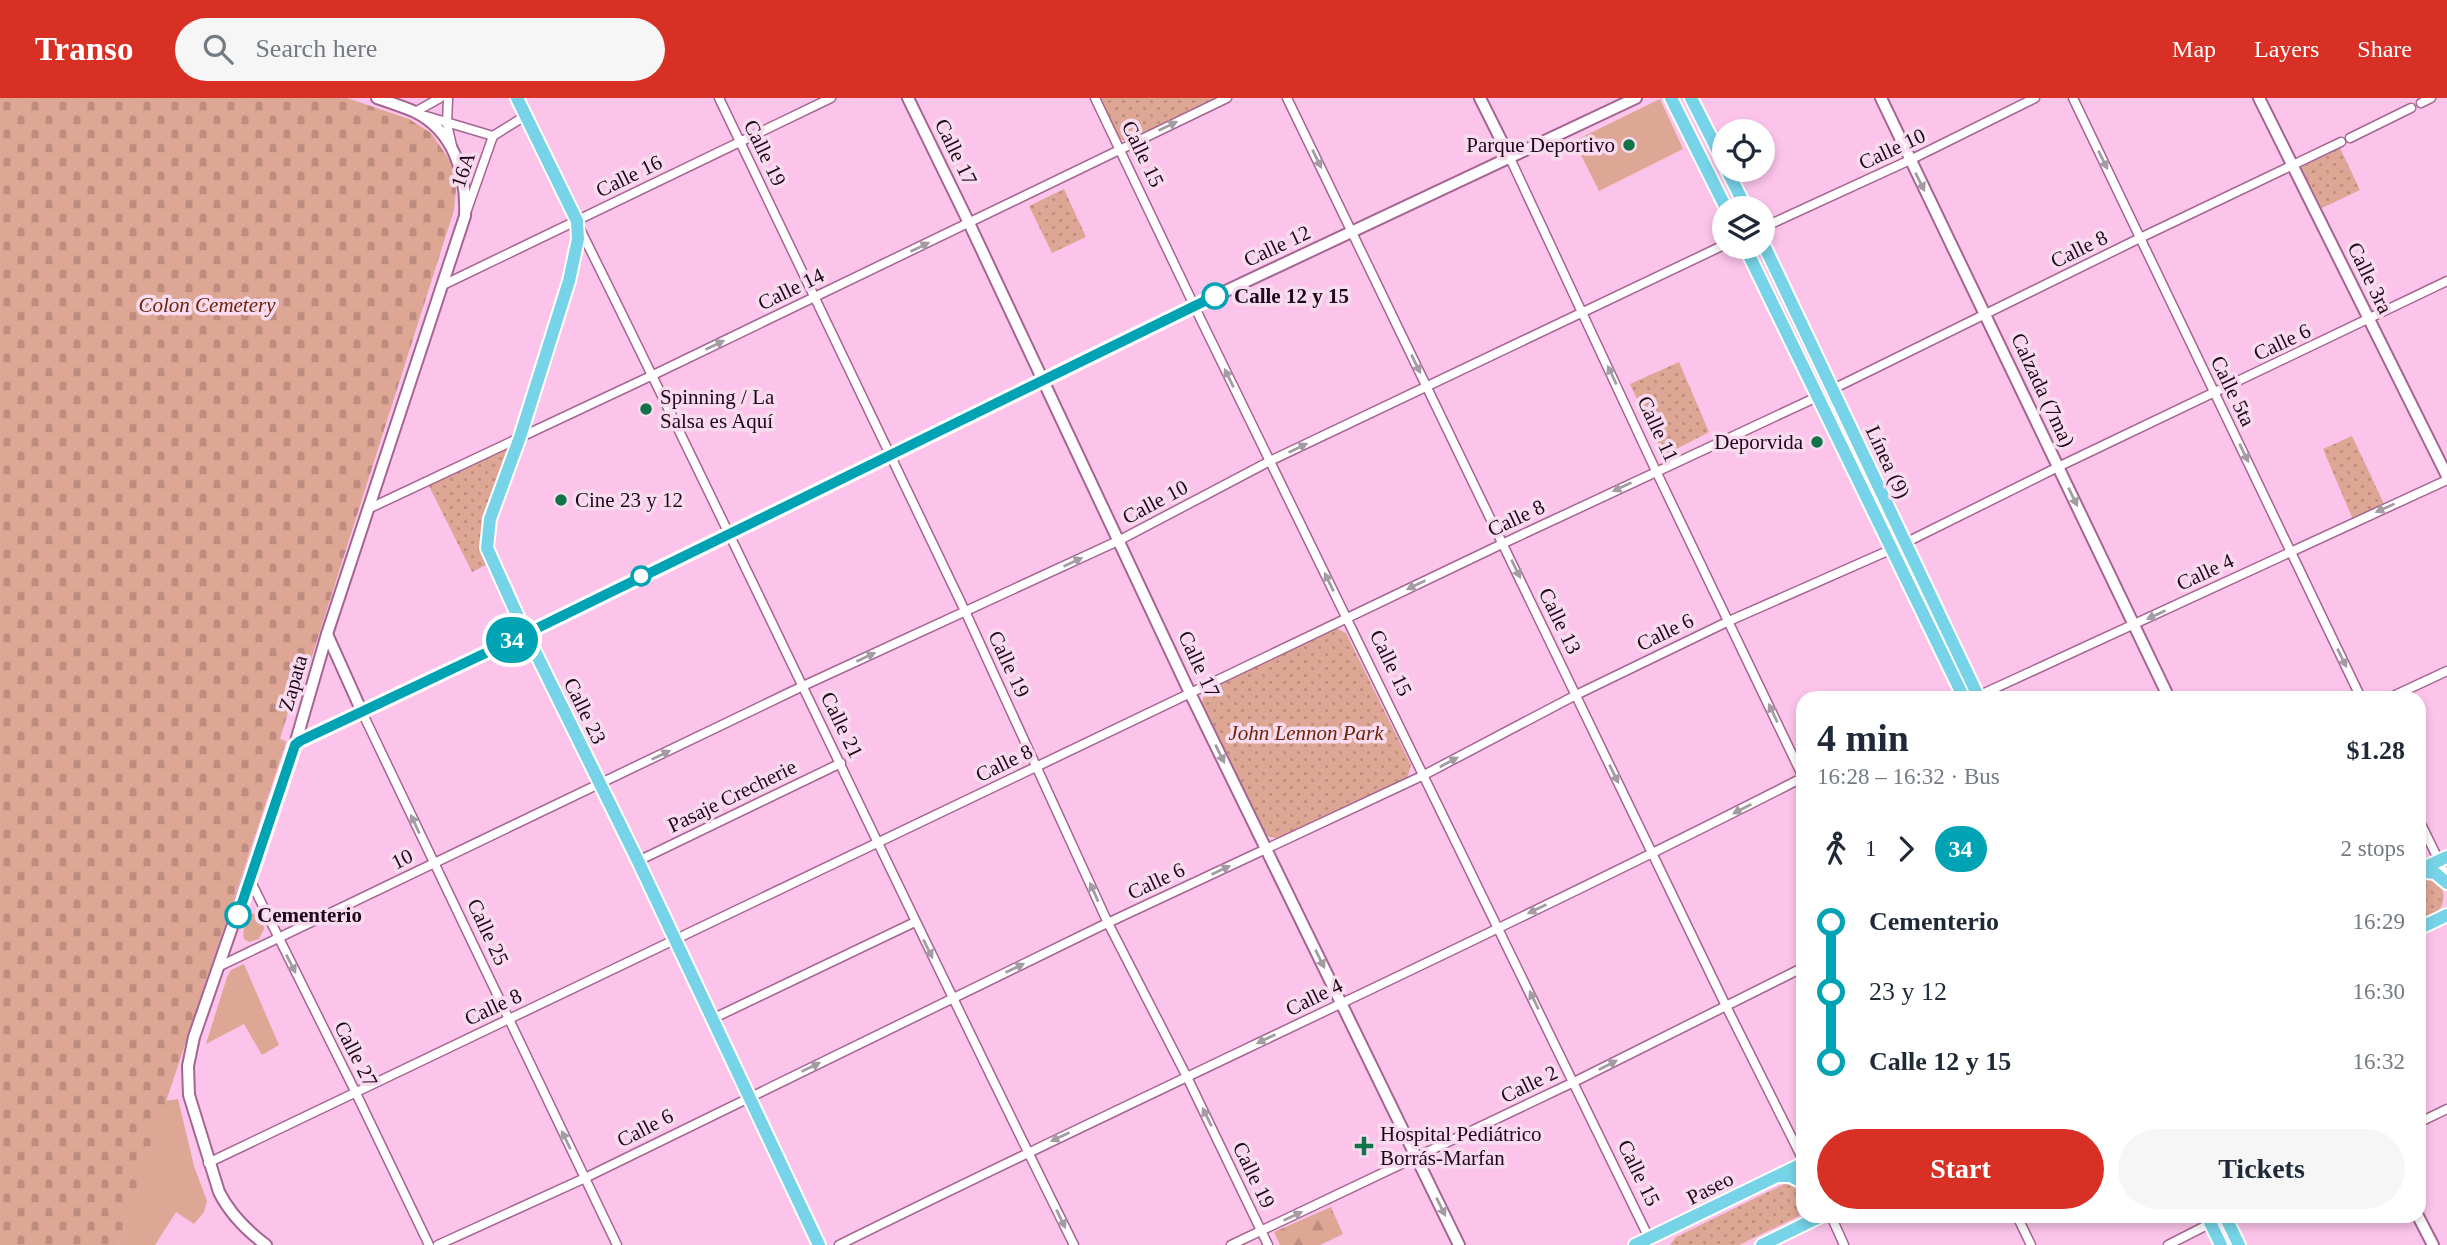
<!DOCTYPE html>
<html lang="en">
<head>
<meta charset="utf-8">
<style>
  body { margin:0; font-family:"Times New Roman",serif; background:#f6f6f7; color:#1f2937; height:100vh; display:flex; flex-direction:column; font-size:26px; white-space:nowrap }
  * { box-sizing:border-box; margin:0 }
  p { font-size:23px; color:#747a83 }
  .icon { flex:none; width:38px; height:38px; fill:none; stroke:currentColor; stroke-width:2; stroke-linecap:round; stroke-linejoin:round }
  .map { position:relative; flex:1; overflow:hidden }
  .details { position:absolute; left:1796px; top:593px; width:630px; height:532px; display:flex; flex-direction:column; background:#fff; border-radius:21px; box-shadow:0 4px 10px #0003 }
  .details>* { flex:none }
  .badge { padding:0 14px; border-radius:23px; font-size:24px; line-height:46px }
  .buttons { position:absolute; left:1712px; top:21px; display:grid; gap:14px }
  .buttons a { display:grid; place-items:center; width:63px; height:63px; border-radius:50%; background:#fff; box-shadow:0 4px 10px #0003; font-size:35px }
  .map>.badge { position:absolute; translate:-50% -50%; box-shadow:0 0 0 4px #fff }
  .legs { display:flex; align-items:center; gap:10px; height:77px; padding:0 21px; font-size:23px }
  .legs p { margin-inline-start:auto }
  .head { display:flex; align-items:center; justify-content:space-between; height:119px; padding:0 21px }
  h1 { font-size:38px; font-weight:700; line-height:52px }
  .cta { display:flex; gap:14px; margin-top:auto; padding:14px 21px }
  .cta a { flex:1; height:80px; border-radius:42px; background:#d93025; color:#fff; font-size:28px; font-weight:700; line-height:80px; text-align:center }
  .cta a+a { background:#f6f6f7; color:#1f2937 }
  ul { padding:0 21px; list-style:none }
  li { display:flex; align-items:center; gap:24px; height:70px; font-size:26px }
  li i { display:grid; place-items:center; width:10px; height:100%; margin:0 9px; background:currentColor }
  li i::after { content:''; width:18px; height:18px; margin:-9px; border:5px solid; border-radius:50%; background:#fff }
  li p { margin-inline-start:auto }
  li:first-child i { background:linear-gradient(#0000 50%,currentColor 0) }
  li:last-child i { background:linear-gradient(currentColor 50%,#0000 0) }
  header { display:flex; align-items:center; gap:42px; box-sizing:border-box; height:98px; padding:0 35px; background:#d93025; color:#fff }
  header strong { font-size:33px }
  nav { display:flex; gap:38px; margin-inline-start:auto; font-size:24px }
  .search { width:490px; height:63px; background:#f6f6f7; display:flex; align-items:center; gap:18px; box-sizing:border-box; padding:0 24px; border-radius:38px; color:#747a83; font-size:26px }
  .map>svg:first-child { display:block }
  .green { fill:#dea694 }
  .forest { fill:url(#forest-firs) }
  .cemetery { fill:url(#cemetery-stones) }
  .park { fill:url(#park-dots) }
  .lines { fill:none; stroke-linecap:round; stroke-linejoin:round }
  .street-casing { stroke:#a56592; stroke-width:11 }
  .secondary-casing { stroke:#a56592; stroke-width:14 }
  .primary-casing { stroke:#fff; stroke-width:16 }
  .street { stroke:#fff; stroke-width:8 }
  .secondary { stroke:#fff; stroke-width:10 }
  .primary { stroke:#77d3e7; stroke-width:12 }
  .oneway { fill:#a59ca3 }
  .line-1-casing { stroke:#fff; stroke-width:16 }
  .line-1 { stroke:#00a3b4; stroke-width:10 }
  .poi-dot { fill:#127349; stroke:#f8dbee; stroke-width:2.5 }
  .stop-1-dot { fill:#fff; stroke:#00a3b4; stroke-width:3.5 }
  .labels { text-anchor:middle; stroke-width:7; stroke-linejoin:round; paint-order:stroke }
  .poi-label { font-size:21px; fill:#1f0719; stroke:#f8dbee; text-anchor:start }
  .street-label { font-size:21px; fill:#1f0719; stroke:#f8dbee }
  .stop-label { font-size:21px; font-weight:bold; fill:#1f0719; stroke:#f8dbee; text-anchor:start }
  .park-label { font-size:21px; font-style:italic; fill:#6d2308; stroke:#f8dbee }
</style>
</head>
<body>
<header>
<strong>Transo</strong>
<div class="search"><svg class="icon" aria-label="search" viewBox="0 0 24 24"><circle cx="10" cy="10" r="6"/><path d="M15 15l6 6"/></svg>Search here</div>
<nav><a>Map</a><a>Layers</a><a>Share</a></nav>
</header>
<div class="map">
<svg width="2447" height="1147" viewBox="0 0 2447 1147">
  <defs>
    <pattern id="forest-firs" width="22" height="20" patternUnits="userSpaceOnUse" patternTransform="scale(1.75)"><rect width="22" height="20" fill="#dea694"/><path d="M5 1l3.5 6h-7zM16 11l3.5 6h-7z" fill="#be8d7f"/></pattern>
    <pattern id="cemetery-stones" width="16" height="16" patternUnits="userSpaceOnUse" patternTransform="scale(1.75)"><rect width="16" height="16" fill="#dea694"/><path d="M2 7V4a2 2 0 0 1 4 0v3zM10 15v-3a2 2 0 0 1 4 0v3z" fill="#be8d7f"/></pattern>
    <pattern id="park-dots" width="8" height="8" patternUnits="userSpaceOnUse" patternTransform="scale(1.75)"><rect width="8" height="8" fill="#dea694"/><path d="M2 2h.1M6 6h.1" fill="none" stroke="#be8d7f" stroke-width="1.8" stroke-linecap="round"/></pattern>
  </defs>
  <rect width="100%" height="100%" fill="#fcc4ea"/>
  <g class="green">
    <polygon points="1660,1 1683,51 1599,93 1574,43"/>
    <path d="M253,815L263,821L264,831L259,841L249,844L244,841C242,832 246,820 253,815Z"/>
    <polygon points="244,866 279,947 262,957 244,926 206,946 227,879 231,872"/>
    <polygon points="178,1001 194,1068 207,1103 204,1114 194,1126 176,1114 155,1147 118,1147 165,1003"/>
  </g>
  <polygon class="forest" points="1331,1109 1343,1136 1320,1147 1280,1147 1274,1134"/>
  <polygon class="cemetery" points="0,0 347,0 409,21 431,35 451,64 454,76 456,92 454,112 301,593 295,591 280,641 286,643 285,648 118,1147 0,1147"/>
  <g class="park">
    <polygon points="1100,0 1218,0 1131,43 1120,42"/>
    <polygon points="2340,50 2360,92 2322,110 2301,69"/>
    <polygon points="1064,91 1086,139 1052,155 1029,108"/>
    <polygon points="1679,264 1709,334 1663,358 1630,286"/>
    <polygon points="2352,338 2386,410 2354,424 2323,351"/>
    <polygon points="520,339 490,421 492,464 472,474 427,384"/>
    <polygon points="1336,530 1346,535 1411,667 1407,681 1278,741 1266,737 1202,604 1206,591"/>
    <path d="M2430,780C2444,783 2447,800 2440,811C2434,816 2425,819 2419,822V783Z"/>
    <polygon points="1784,1086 1796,1087 1802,1092 1802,1115 1799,1118 1739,1147 1670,1147 1676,1139"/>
  </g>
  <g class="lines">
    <defs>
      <g id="street">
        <polyline points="448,0 447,26 452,48"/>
        <polyline points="719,0 965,513 1108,825 1187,979 1268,1147"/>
        <polyline points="1095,0 1201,222 1649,1140"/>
        <polyline points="1287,0 1726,908 1802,1060"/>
        <polyline points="2073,0 2361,600"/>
        <polyline points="2421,5 2431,0"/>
        <polyline points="415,14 440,0"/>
        <polyline points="426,18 493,38"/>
        <polyline points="2350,40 2411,10"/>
        <polyline points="1509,58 1656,373 1802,677"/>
        <polyline points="467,112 493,38 525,18"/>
        <path d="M579,129C747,467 906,809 1074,1147"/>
        <polyline points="1762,130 1910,62 2035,0"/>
        <polyline points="441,188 831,0"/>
        <polyline points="1833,291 2140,140 2341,44"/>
        <polyline points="368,411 653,277 1227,0"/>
        <polyline points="1905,445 2058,369 2447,183"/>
        <polyline points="1978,598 2447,382"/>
        <polyline points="2389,600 2447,573"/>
        <polyline points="362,614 617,1147"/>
        <polyline points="2418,720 2447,779"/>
        <polyline points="638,763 841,665"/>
        <polyline points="250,782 355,993 429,1147"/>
        <polyline points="220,868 803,588 1120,442 1270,363 1724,147"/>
        <polyline points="712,921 915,824"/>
        <polyline points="2418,1025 2447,1011"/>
        <polyline points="208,1065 1504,445 1817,299"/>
        <polyline points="1831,1118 1844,1147"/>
        <polyline points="2017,1118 2031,1147"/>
        <polyline points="438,1147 585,1080 1099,829 1424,677 1576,597 1729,523 1890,452"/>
        <path d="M839,1147C1159,989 1484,842 1802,680"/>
        <polyline points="1231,1147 1574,984 1802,870"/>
        <polyline points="2168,1147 2225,1118"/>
      </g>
      <g id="secondary">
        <polyline points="908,0 969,125 1190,595 1459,1147"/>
        <polyline points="1480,0 1509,58"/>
        <polyline points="1881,0 2169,600"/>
        <polyline points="2259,0 2447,378"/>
        <polyline points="327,536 362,614"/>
        <polyline points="295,647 306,640 511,543 1194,208 1636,0"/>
        <polyline points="2418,1118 2433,1147"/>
        <path d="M266,1147C246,1132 230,1116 219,1094L189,997L188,968L194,939L294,650L327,536L465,118C467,77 454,32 413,13C401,8 389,4 377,0"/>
      </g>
      <g id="primary">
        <polyline points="517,0 577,123 578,141 569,183 520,339 490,421 487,450 519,521 638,763 819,1147"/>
        <polyline points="1671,0 1726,110"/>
        <polyline points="1691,0 1724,65"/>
        <polyline points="1727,72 1746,110"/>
        <polyline points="1762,143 1979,600"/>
        <polyline points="1745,149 1964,600"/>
        <polyline points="2419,772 2447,759"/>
        <polyline points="2418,773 2435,775 2447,785"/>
        <polyline points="2418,831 2447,817"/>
        <polyline points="1780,1078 1790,1078 1802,1084"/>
        <polyline points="2207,1118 2221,1147"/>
        <polyline points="2225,1118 2239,1147"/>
        <polyline points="1635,1147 1802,1066"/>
        <polyline points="1762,1147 1821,1118"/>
      </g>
    </defs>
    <use href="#street" class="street-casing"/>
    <use href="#secondary" class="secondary-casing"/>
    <use href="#primary" class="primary-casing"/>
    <use href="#street" class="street"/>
    <use href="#secondary" class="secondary"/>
    <use href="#primary" class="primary"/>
  </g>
  <defs><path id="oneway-solid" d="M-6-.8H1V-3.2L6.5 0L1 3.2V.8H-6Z" transform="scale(1.75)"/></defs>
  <g class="oneway">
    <use href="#oneway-solid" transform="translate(1168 28) rotate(-26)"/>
    <use href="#oneway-solid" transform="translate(1317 61) rotate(64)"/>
    <use href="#oneway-solid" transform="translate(2103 62) rotate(64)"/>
    <use href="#oneway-solid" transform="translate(1920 84) rotate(64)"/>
    <use href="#oneway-solid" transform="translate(920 149) rotate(-26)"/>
    <use href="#oneway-solid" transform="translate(715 247) rotate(-26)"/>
    <use href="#oneway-solid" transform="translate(1416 266) rotate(64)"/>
    <use href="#oneway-solid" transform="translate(1612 277) rotate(-115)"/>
    <use href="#oneway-solid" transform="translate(1229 280) rotate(-116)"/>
    <use href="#oneway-solid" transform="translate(1298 350) rotate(-26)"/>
    <use href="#oneway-solid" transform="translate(2244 355) rotate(64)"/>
    <use href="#oneway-solid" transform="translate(1622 389) rotate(155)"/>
    <use href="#oneway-solid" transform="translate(2073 399) rotate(64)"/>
    <use href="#oneway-solid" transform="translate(2385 410) rotate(156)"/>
    <use href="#oneway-solid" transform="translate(1073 464) rotate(-25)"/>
    <use href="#oneway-solid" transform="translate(1516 471) rotate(64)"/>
    <use href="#oneway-solid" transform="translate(1329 484) rotate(-116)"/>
    <use href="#oneway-solid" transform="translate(1416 487) rotate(154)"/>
    <use href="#oneway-solid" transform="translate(2156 517) rotate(155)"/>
    <use href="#oneway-solid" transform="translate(866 559) rotate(-25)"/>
    <use href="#oneway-solid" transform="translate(2342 560) rotate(64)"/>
    <use href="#oneway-solid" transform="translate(1773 615) rotate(-115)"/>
    <use href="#oneway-solid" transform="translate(1220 656) rotate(64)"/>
    <use href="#oneway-solid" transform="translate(661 657) rotate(-26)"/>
    <use href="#oneway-solid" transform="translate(1449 664) rotate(-28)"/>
    <use href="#oneway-solid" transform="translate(1614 676) rotate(64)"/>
    <use href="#oneway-solid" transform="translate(1742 711) rotate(153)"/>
    <use href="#oneway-solid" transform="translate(415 726) rotate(-115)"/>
    <use href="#oneway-solid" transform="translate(1221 772) rotate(-25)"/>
    <use href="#oneway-solid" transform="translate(1094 794) rotate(-114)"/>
    <use href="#oneway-solid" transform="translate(1537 811) rotate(154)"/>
    <use href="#oneway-solid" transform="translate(928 851) rotate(64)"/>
    <use href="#oneway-solid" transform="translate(1320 861) rotate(64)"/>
    <use href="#oneway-solid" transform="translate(291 866) rotate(63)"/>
    <use href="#oneway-solid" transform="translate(1015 870) rotate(-26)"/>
    <use href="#oneway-solid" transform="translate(1534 902) rotate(-116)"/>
    <use href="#oneway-solid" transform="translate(1266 941) rotate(154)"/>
    <use href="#oneway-solid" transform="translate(1608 967) rotate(-27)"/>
    <use href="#oneway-solid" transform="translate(811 969) rotate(-26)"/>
    <use href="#oneway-solid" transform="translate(1207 1019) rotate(-116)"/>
    <use href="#oneway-solid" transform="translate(1060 1039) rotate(155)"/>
    <use href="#oneway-solid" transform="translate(566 1042) rotate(-116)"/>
    <use href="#oneway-solid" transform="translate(1441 1109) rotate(64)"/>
    <use href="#oneway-solid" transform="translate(1293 1118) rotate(-25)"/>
    <use href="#oneway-solid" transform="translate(1061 1121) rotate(64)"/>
  </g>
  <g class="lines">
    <defs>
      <polyline id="line-1" points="238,817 295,647 300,643 511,543 1215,198"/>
    </defs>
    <use href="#line-1" class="line-1-casing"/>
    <use href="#line-1" class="line-1"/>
  </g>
  <g class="poi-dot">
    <circle cx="1629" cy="47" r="7"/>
    <circle cx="646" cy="311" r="7"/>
    <circle cx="1817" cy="344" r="7"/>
    <circle cx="561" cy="402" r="7"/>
    <path d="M1360.5 1037.5h7v7h7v7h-7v7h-7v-7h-7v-7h7z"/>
  </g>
  <g class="stop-1-dot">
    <circle cx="1215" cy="198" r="12"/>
    <circle cx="641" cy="478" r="9"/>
    <circle cx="238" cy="817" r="12"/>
  </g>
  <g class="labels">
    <g class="poi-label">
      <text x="1615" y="54" text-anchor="end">Parque Deportivo</text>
      <text x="660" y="306">Spinning / La<tspan x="660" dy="24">Salsa es Aquí</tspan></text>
      <text x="1803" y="351" text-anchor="end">Deporvida</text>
      <text x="575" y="409">Cine 23 y 12</text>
      <text x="1380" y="1043">Hospital Pediátrico<tspan x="1380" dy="24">Borrás-Marfan</tspan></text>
    </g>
    <g class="street-label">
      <text transform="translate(1892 51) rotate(-25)" y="7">Calle 10</text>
      <text transform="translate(956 54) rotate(64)" y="7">Calle 17</text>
      <text transform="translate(765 55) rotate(64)" y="7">Calle 19</text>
      <text transform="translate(1143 56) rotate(64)" y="7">Calle 15</text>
      <text transform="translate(463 72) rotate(-71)" y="7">16A</text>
      <text transform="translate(629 78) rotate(-26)" y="7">Calle 16</text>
      <text transform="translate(1277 148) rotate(-25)" y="7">Calle 12</text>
      <text transform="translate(2079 151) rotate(-26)" y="7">Calle 8</text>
      <text transform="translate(2370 180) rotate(64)" y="7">Calle 3ra</text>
      <text transform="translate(791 191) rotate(-26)" y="7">Calle 14</text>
      <text transform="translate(2282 244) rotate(-25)" y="7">Calle 6</text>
      <text transform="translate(2043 292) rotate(65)" y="7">Calzada (7ma)</text>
      <text transform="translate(2233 293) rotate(64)" y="7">Calle 5ta</text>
      <text transform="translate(1658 331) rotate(65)" y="7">Calle 11</text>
      <text transform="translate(1888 364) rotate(65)" y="7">Línea (9)</text>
      <text transform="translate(1155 404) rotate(-28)" y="7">Calle 10</text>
      <text transform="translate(1516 420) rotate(-25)" y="7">Calle 8</text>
      <text transform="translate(2205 474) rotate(-25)" y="7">Calle 4</text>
      <text transform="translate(1560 523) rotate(64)" y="7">Calle 13</text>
      <text transform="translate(1665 534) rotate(-26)" y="7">Calle 6</text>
      <text transform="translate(1391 565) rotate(64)" y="7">Calle 15</text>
      <text transform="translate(1009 566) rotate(65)" y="7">Calle 19</text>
      <text transform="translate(1199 566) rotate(65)" y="7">Calle 17</text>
      <text transform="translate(293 585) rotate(-74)" y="7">Zapata</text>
      <text transform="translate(585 613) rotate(64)" y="7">Calle 23</text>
      <text transform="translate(842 627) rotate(64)" y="7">Calle 21</text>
      <text transform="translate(1004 665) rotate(-26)" y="7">Calle 8</text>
      <text transform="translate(732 698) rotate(-26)" y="7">Pasaje Crecherie</text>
      <text transform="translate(402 761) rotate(-26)" y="7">10</text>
      <text transform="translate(1156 783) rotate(-25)" y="7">Calle 6</text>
      <text transform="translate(488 834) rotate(65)" y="7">Calle 25</text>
      <text transform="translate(1314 899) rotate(-26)" y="7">Calle 4</text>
      <text transform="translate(493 909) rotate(-25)" y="7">Calle 8</text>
      <text transform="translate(356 956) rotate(63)" y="7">Calle 27</text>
      <text transform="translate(1529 986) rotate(-26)" y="7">Calle 2</text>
      <text transform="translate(645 1030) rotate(-27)" y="7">Calle 6</text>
      <text transform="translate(1639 1075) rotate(64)" y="7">Calle 15</text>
      <text transform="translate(1254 1077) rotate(64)" y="7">Calle 19</text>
      <text transform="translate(1710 1090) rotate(-27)" y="7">Paseo</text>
    </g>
    <g class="stop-label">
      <text x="1234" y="205">Calle 12 y 15</text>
      <text x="257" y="824">Cementerio</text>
    </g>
    <g class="park-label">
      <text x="207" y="214">Colon Cemetery</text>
      <text x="1306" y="642">John Lennon Park</text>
    </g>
  </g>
</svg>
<div class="buttons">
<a><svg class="icon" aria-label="locate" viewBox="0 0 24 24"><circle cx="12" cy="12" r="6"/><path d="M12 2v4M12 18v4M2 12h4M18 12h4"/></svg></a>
<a><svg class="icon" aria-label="layers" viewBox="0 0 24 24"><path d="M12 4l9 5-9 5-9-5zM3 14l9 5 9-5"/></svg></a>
</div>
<b class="badge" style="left:512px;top:542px;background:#00a3b4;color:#fff">34</b>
<section class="details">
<div class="head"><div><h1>4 min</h1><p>16:28 – 16:32 · Bus</p></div><b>$1.28</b></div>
<div class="legs"><svg class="icon" aria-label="walk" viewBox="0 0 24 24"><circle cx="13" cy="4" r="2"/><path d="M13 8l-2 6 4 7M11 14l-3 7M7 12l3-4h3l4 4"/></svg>1<svg class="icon" aria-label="forward" viewBox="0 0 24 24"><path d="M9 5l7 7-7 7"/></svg><b class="badge" style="background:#00a3b4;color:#fff">34</b><p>2 stops</p></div>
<ul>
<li><i style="color:#00a3b4"></i><b>Cementerio</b><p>16:29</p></li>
<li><i style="color:#00a3b4"></i><span>23 y 12</span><p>16:30</p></li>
<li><i style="color:#00a3b4"></i><b>Calle 12 y 15</b><p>16:32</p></li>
</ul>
<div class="cta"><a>Start</a><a>Tickets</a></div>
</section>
</div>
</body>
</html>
